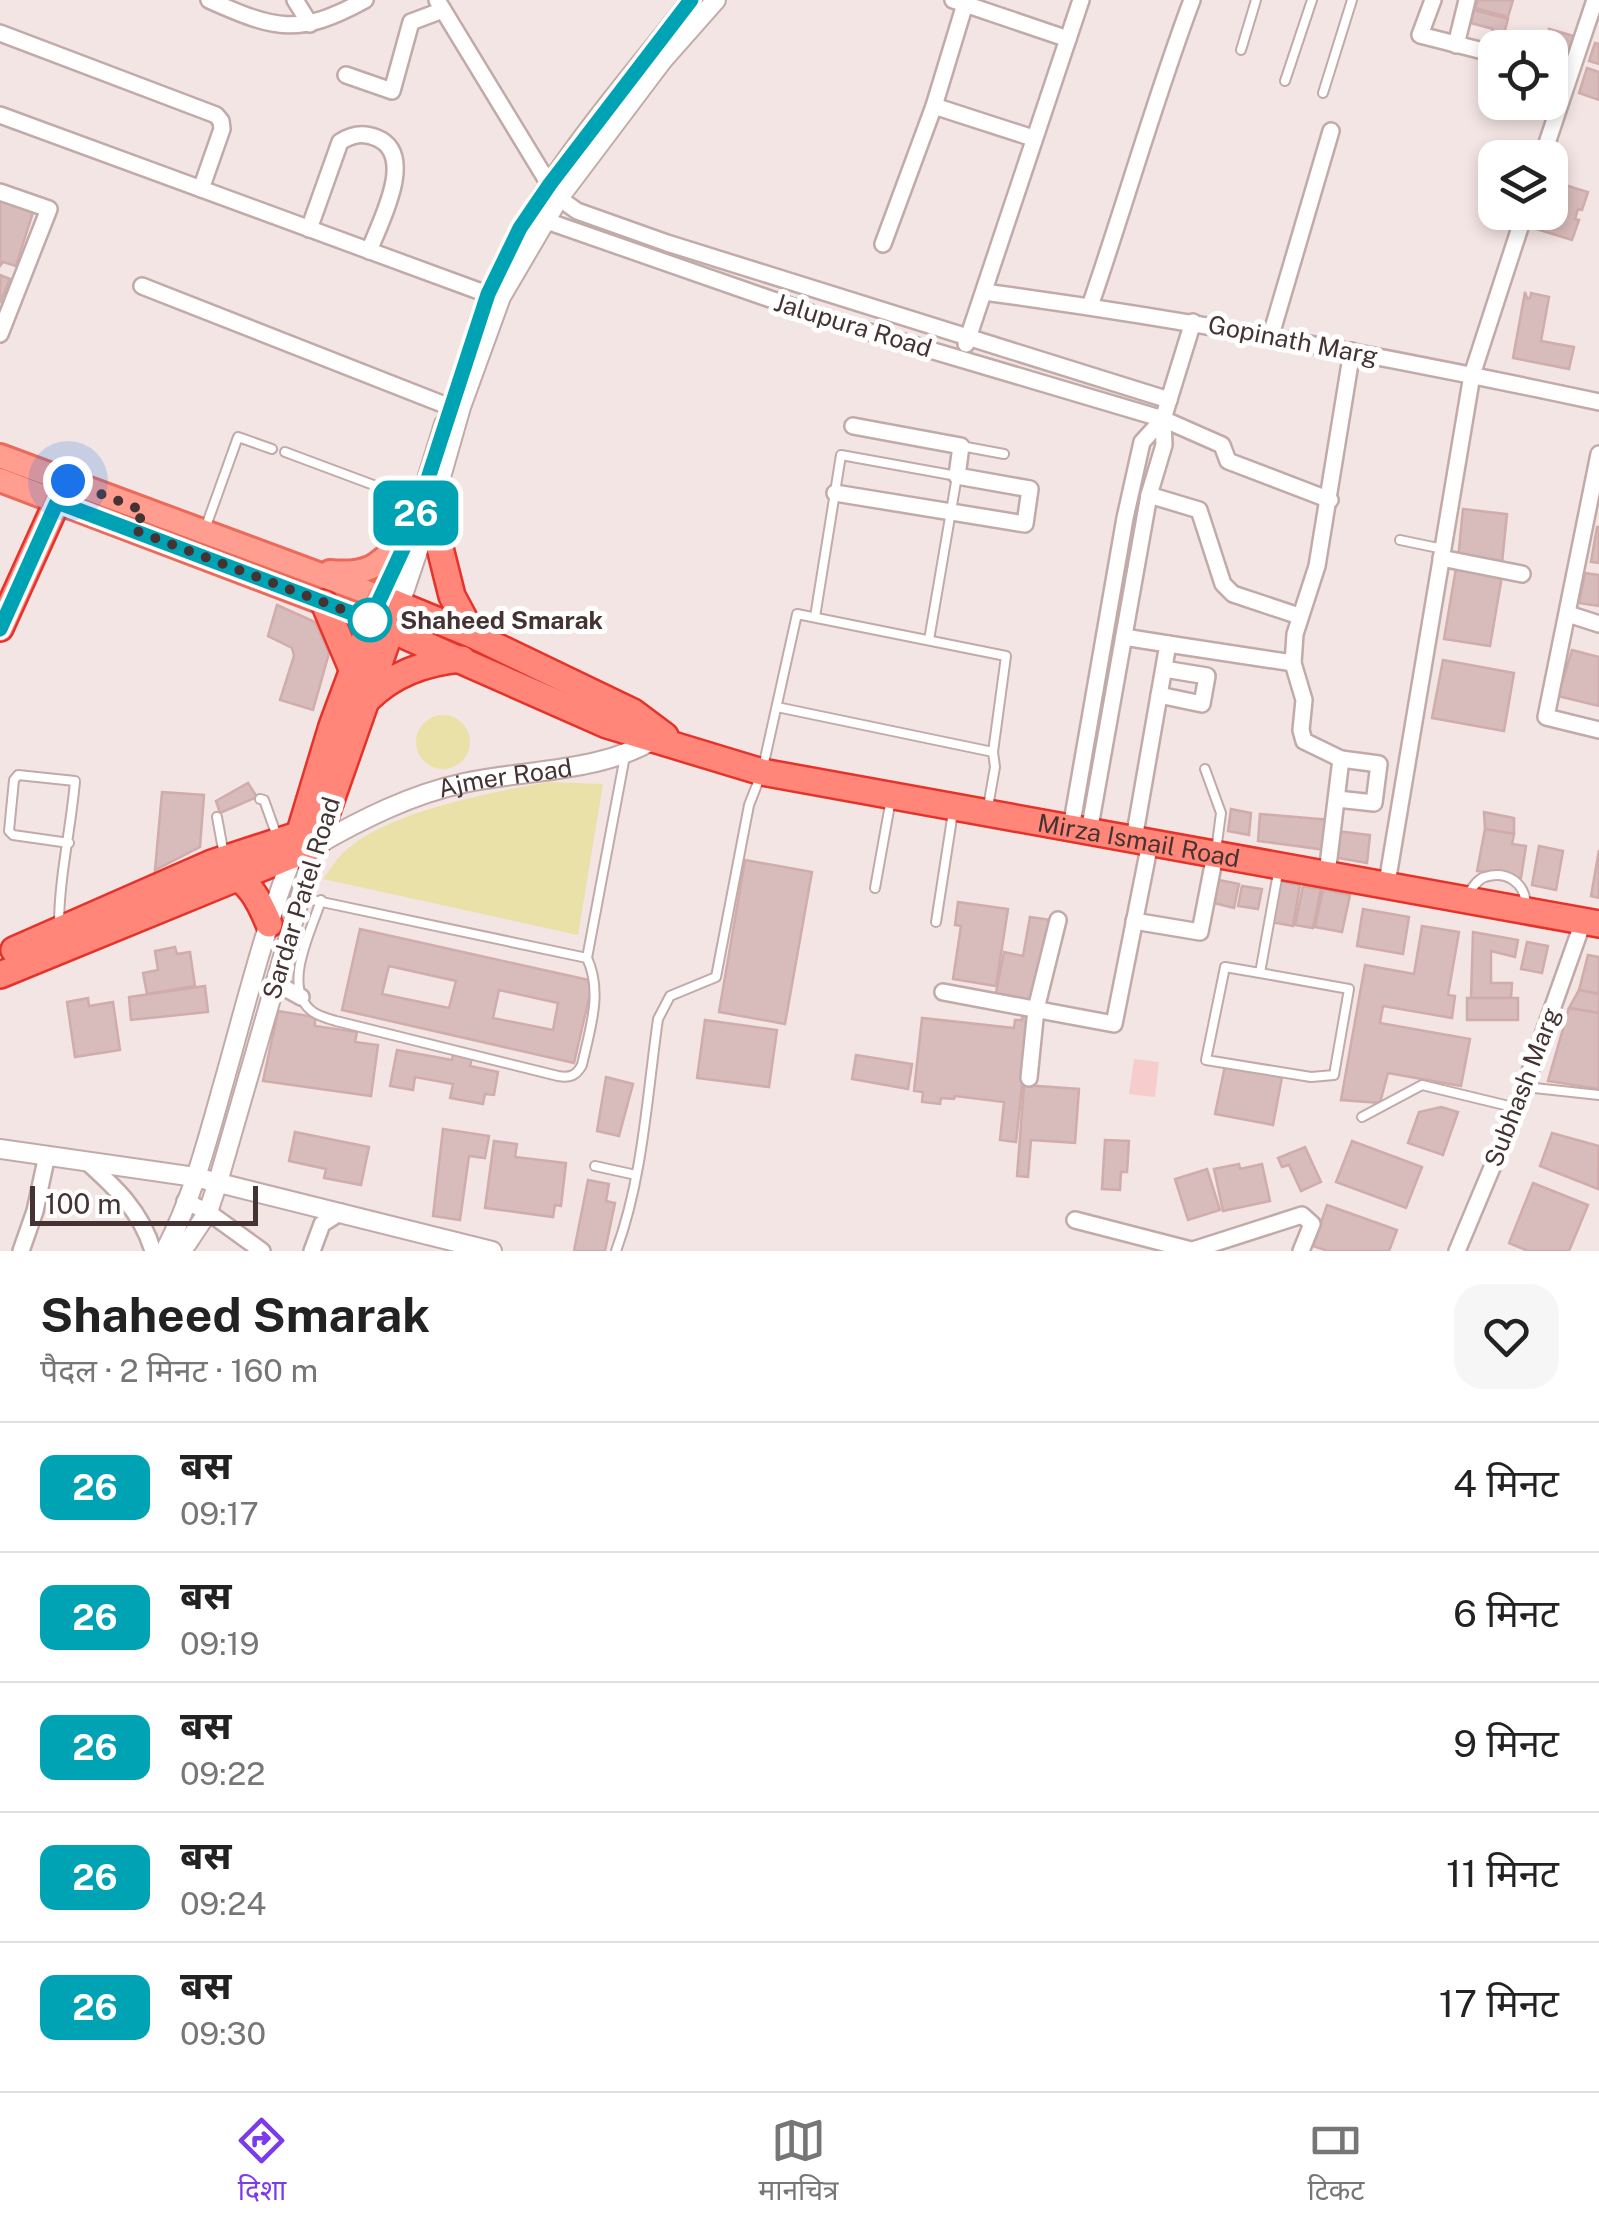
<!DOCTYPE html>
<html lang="hi">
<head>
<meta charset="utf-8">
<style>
  body { margin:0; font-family:"Public Sans","Noto Sans Devanagari",sans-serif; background:#f6f6f6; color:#222; height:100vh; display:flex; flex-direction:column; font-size:38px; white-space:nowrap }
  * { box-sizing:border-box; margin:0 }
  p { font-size:32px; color:#767676 }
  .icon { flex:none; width:55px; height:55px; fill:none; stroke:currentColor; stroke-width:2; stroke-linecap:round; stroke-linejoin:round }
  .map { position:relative; height:1251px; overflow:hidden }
  .panel { display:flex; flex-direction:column; background:#fff; flex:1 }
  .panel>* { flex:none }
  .badge { padding:0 20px; border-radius:15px; font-size:35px; line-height:65px }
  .buttons { position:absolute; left:1478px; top:30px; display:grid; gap:20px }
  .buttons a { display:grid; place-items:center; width:90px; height:90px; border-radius:20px; background:#fff; box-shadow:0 5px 15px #0003; font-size:50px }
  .scale { position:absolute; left:30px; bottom:25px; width:228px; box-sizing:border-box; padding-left:10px; border:5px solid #453333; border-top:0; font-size:28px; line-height:35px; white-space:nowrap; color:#453333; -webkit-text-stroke:8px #fff; paint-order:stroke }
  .you { position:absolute; width:50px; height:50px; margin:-25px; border:8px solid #fff; border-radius:50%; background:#1a73e8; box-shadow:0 0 0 15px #1a73e833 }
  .map>.badge { position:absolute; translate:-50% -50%; box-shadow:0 0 0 5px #fff }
  .round { display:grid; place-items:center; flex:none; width:105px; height:105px; border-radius:30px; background:#f6f6f6 }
  .overview { display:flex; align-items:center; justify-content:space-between; height:170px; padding:0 40px }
  h1 { font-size:48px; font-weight:700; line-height:75px }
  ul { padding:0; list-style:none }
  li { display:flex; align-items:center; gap:30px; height:130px; padding:0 40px; border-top:2px solid #e0e0e0 }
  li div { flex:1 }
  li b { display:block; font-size:38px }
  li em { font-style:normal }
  li .badge { min-width:110px; font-weight:700; text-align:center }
  .tab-bar { display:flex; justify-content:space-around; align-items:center; height:140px; border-top:2px solid #e0e0e0; background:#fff; font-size:28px; color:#767676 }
  .tab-bar a { display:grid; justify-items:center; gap:5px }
  .tab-bar .active { color:#7c3aed }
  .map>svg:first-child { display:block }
  .commercial { fill:#f7cccc }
  .green { fill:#eae1a9 }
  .building { fill:#d8bbbb; stroke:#d0acab; stroke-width:2.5; fill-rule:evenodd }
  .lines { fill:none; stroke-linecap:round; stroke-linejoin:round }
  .service-casing { stroke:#c2aaa8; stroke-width:12 }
  .minor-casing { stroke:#c2aaa8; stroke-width:20 }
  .tertiary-casing { stroke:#c2aaa8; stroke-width:22 }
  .primary-casing { stroke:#eb6a59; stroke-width:28 }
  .trunk-casing { stroke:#e73229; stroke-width:30 }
  .service { stroke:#fff; stroke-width:8 }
  .minor { stroke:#fff; stroke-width:15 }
  .tertiary { stroke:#fff; stroke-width:18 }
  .primary { stroke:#ff9e90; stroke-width:22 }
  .trunk { stroke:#ff8679; stroke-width:25 }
  .line-casing { stroke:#fff; stroke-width:22 }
  .line { stroke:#00a3b4; stroke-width:15 }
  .walk { stroke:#453333; stroke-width:10; stroke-dasharray:0 18 }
  .stop-dot { fill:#fff; stroke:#00a3b4; stroke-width:5 }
  .labels { text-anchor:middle; stroke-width:10; stroke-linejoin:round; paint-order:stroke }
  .street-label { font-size:25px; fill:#453333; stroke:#fff }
  .stop-label { font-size:25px; font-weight:bold; fill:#453333; stroke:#fff; text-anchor:start }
</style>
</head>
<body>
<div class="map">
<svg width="1599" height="1251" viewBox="0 0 1599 1251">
  <rect width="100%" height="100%" fill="#f3e5e3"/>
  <polygon class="commercial" points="1134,1059 1159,1062 1155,1097 1129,1094"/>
  <g class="green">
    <circle cx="443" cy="742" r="27"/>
    <path d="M549,782L603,784L578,935L323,879C329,871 335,861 342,854C383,812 492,792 549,782Z"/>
  </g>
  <g class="building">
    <polygon points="1478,0 1513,0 1508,17 1475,8"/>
    <polygon points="1474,10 1508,19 1500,48 1489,45 1493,29 1471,23"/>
    <polygon points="1549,29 1574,36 1565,67 1550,63 1550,48 1543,48"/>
    <polygon points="1595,43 1599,44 1599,64 1589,61"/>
    <polygon points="1587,68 1599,72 1599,100 1579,93"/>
    <polygon points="1552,181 1588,192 1582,210 1578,209 1575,219 1579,220 1572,240 1536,229 1542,212 1550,212"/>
    <polygon points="0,197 34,209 16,266 3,262 0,266"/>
    <polygon points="0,275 10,279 0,303"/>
    <polygon points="1525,292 1527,298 1530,298 1531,293 1549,297 1541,341 1574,347 1569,369 1513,358"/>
    <polygon points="1463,509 1507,514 1502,563 1458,559"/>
    <polygon points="1597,527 1599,527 1599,563 1591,562"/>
    <polygon points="1456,568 1502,576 1490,646 1444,639"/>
    <polygon points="1585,573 1599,575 1599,606 1579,603"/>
    <polygon points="277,605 315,622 329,653 313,710 280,700 294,656 292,648 268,636"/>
    <polygon points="1572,650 1599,657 1599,706 1558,696"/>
    <polygon points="1443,660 1514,673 1504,731 1432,718"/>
    <polygon points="248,783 257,797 220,813 216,801"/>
    <polygon points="162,792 204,795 200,847 155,870"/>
    <polygon points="1231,809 1251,813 1249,835 1228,831"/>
    <polygon points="1484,812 1514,818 1514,834 1485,829"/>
    <polygon points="1260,814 1330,820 1326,850 1258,841"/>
    <polygon points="1485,829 1514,834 1512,844 1526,846 1521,878 1477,871"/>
    <polygon points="1337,831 1370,835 1367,863 1333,857"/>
    <polygon points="1539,846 1563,851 1556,890 1532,885"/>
    <polygon points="1599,850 1599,898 1591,896"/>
    <polygon points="745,860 812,872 785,1024 719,1012"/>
    <polygon points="1219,880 1239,884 1234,908 1214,903"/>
    <polygon points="1279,881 1300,885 1293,926 1271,922"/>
    <polygon points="1242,886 1262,889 1258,909 1238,906"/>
    <polygon points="1303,886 1321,889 1313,928 1295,925"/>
    <polygon points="1323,889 1350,895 1342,932 1315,927"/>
    <polygon points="958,902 1008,909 996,986 953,979 961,926 955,925"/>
    <polygon points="1363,909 1409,917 1403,954 1357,946"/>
    <polygon points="1030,917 1051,920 1035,1003 995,998 1004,952 1023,956"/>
    <polygon points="1422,926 1459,932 1448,995 1455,996 1452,1018 1383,1006 1380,1023 1470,1039 1461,1086 1388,1073 1380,1103 1341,1100 1365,965 1414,974"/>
    <path d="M360,929L593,981L574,1063L342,1010ZM389,966L456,981L449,1008L382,994ZM499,990L558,1003L553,1030L493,1018Z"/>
    <polygon points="1473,932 1518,940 1515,957 1491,951 1491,983 1512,983 1511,998 1471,998"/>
    <polygon points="1527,942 1548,946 1542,973 1521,969"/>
    <polygon points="175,947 177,954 190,952 195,986 147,994 143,973 158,970 155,951"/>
    <polygon points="1588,955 1599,957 1599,994 1579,990"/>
    <polygon points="205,986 208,1012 131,1020 129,997"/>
    <polygon points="1579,990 1599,994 1599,1013 1569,1008"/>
    <polygon points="88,998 89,1006 113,1002 120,1050 75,1057 67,1002"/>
    <rect x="1467" y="998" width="51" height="22"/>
    <polygon points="1569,1008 1599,1013 1599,1089 1548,1081"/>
    <polygon points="278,1011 315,1017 315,1026 357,1032 355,1042 378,1045 371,1096 263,1081"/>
    <polygon points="1023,1012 1030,1013 1016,1142 1000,1140 1004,1102 955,1096 954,1099 941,1098 940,1104 922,1102 923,1092 914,1091 922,1018 1014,1028 1015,1020 1022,1020"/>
    <polygon points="705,1020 777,1030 769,1087 697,1078"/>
    <polygon points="397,1050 452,1060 453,1054 472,1058 470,1066 498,1072 494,1095 485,1094 483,1104 450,1098 453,1084 415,1077 413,1090 390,1086"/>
    <polygon points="856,1055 912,1064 908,1089 852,1079"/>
    <polygon points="1225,1066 1282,1077 1273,1125 1215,1114"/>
    <polygon points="606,1077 633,1084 619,1136 597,1131"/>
    <polygon points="1024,1085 1079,1089 1075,1143 1031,1140 1028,1177 1017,1176"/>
    <polygon points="1441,1107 1458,1112 1443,1155 1408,1143 1419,1112"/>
    <polygon points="443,1129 489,1136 485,1158 469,1156 460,1220 433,1216"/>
    <polygon points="295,1132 369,1147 361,1185 324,1178 326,1169 289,1161"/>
    <polygon points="1552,1133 1599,1146 1598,1189 1540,1166"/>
    <polygon points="1105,1140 1129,1141 1127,1172 1121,1172 1120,1190 1102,1189"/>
    <polygon points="494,1141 517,1144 515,1157 566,1163 561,1206 555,1205 553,1217 485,1208"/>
    <polygon points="1352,1141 1422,1167 1406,1208 1336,1182"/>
    <polygon points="1305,1147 1321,1182 1301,1191 1289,1165 1282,1167 1278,1158"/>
    <polygon points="1239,1164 1240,1169 1262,1164 1270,1201 1223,1211 1214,1169"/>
    <polygon points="1207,1169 1220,1210 1188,1220 1175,1179"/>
    <polygon points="588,1180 609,1184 606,1201 615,1203 605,1251 574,1251"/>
    <polygon points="1533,1183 1588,1205 1569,1251 1528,1251 1509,1243"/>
    <polygon points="1327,1205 1397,1230 1389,1251 1328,1251 1313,1246"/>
  </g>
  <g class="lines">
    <defs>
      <g id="service">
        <polyline points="1241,50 1256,0"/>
        <polyline points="1285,81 1312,0"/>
        <polyline points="1323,93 1352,0"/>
        <polyline points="961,446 1004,454"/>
        <polyline points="285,452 419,502"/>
        <polyline points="205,529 238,437 272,449"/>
        <polyline points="1400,540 1443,549"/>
        <polyline points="815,617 841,455 957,476 929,640"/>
        <polyline points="1205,769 1221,813 1216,851"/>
        <polyline points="260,799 264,800 278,839"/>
        <polyline points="988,807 995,767 993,752"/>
        <polyline points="217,817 224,855"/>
        <polyline points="875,888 891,799"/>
        <path d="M1467,895C1472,889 1477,879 1485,877C1507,870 1525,883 1526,905"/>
        <polyline points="303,898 587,958 625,756"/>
        <path d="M321,900C312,930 280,988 313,1012C319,1016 329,1019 336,1021L558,1076C570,1078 576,1076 582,1065C590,1029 603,992 587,958"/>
        <polyline points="936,922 953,812"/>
        <path d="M59,926C59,877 71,829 75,781L18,775L14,780L9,831L13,835L69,843"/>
        <polyline points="1260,973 1349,989 1334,1075 1311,1077 1206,1060 1225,967 1260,973 1278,873"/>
        <polyline points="1525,1087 1599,1095"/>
        <polyline points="1362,1117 1422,1085 1517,1108"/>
        <polyline points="595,1166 636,1175"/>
        <path d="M616,1251C643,1178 647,1096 658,1019L670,996L716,977L749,805L762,772L797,614L1006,656L993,752L777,707"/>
      </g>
      <g id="minor">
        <path d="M209,0C276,30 299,36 365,0"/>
        <polyline points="295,0 310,24"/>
        <polyline points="437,0 549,184 559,198 577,211 667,243 1169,400"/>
        <polyline points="953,0 1068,39"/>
        <polyline points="1433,0 1420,35 1495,54"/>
        <polyline points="0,33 216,115 221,121 222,129 201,189"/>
        <polyline points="1456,45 1467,0"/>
        <polyline points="1550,67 1570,71"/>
        <polyline points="346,75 392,91 411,22 443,10"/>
        <polyline points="934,106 965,4"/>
        <polyline points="0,115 487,294"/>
        <polyline points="1542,158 1595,0"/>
        <polyline points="0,192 49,209 0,334"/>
        <polyline points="538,218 839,323 1163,419 1222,445 1228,461 1330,500"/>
        <path d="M309,229L340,142C352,134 363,132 377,138C417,155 380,222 369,251"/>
        <polyline points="883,244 934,106 1033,138"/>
        <polyline points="142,286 450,407"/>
        <path d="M984,292C1191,320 1395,358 1599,402"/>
        <path d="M1090,306C1125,205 1154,101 1192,0"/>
        <polyline points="1271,335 1331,131"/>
        <polyline points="966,344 1081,0"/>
        <polyline points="1599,454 1546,717 1599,730"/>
        <polyline points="835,493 1025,524 1030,489 957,476 961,446 853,426"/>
        <polyline points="1149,495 1199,510 1223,584 1233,594 1299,616"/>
        <polyline points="1441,558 1522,574"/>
        <polyline points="1568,614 1599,624"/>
        <polyline points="1124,637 1168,644 1134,839"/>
        <polyline points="1168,644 1293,663"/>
        <polyline points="1159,695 1202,704 1207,676 1164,669"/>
        <polyline points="1341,759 1304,741 1301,730 1304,700 1293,663 1295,634 1317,566 1352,351"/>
        <polyline points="1071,828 1125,518 1142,442 1163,419"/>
        <polyline points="1089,832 1149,495 1164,445 1163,419 1193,322"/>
        <polyline points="1327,874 1341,759 1379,764 1374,803 1337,799"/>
        <polyline points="1387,883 1472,375 1525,212"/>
        <polyline points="1134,921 1200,932 1215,855"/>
        <polyline points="274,982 301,997"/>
        <polyline points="943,992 1114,1024 1150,843"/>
        <polyline points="1029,1078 1036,1009 1058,920"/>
        <path d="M86,1161C116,1188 141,1211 153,1251"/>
        <polyline points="185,1201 208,1212 262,1251"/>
        <polyline points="1075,1220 1195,1251"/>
        <polyline points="1193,1250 1302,1215 1312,1224 1301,1251"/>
        <polyline points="21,1251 35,1211 47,1155"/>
        <polyline points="312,1251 322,1224 341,1212"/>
        <polyline points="1457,1251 1517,1108 1583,922"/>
      </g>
      <g id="tertiary">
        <path d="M478,324C519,201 613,101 691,0"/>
        <polyline points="380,597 410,534 444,424"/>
        <polyline points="400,604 431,512 461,407 501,297 559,198 663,60 716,0"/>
        <polyline points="0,1149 195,1177 492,1251"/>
        <path d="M165,1251C191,1201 206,1146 221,1092C244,1012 263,932 293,855"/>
        <path id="s1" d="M182,1251L208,1212L218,1182L315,846C362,819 412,794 464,783C528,769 602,773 658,737"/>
      </g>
      <g id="primary">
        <polyline points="0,456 380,597"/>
        <polyline points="0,480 369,620"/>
        <path d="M330,572C374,576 380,562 410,534"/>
      </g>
      <g id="trunk">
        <polyline points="431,512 452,596 473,635"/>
        <polyline points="324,603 352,669"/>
        <path id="s2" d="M369,620L607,725L762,772L1599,924"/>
        <polyline points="0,628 57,502"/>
        <path d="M368,699C393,674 426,662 462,659"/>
        <polyline points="293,855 332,726 380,597 473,635 633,712 665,736"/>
        <path d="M226,870C250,882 259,900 269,924"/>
        <polyline points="14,950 212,863 310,831"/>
        <polyline points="0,975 315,846 396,615"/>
      </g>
    </defs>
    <use href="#service" class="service-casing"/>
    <use href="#minor" class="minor-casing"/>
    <use href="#tertiary" class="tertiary-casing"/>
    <use href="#primary" class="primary-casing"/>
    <use href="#trunk" class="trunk-casing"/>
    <use href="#service" class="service"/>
    <use href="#minor" class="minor"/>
    <use href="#tertiary" class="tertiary"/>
    <use href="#primary" class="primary"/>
    <use href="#trunk" class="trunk"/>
  </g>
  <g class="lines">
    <defs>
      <polyline id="line" points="0,629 57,502 370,620 410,534 488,294 520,228 550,184 691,0"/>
    </defs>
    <use href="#line" class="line-casing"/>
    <use href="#line" class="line"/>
    <polyline class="walk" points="68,481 144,511 134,530 370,620"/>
  </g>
  <circle class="stop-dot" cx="370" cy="620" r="20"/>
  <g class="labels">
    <g class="street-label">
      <text transform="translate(853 325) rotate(17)" y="9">Jalupura Road</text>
      <text transform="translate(1293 340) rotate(11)" y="9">Gopinath Marg</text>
      <text dy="9" stroke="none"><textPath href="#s1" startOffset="632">Ajmer Road</textPath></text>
      <text dy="9" stroke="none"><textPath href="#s2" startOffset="805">Mirza Ismail Road</textPath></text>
      <text transform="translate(301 898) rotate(-73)" y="9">Sardar Patel Road</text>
      <text transform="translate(1522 1087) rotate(-69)" y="9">Subhash Marg</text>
    </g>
    <g class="stop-label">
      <text x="400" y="629">Shaheed Smarak</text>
    </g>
  </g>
</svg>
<div class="buttons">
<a><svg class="icon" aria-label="locate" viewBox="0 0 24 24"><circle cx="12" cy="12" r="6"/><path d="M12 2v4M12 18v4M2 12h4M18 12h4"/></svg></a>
<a><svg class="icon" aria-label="layers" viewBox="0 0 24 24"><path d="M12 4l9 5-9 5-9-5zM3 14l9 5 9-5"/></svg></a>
</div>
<div class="scale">100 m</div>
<div class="you" style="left:68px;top:481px"></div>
<b class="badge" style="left:416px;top:513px;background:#00a3b4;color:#fff">26</b>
</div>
<section class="panel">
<div class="overview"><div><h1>Shaheed Smarak</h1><p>पैदल · 2 मिनट · 160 m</p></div><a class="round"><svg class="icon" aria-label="heart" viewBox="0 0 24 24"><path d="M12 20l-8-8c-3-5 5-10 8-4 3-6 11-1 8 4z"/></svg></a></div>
<ul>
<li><span class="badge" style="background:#00a3b4;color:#fff">26</span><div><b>बस</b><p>09:17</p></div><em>4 मिनट</em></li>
<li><span class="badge" style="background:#00a3b4;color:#fff">26</span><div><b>बस</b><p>09:19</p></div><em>6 मिनट</em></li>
<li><span class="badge" style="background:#00a3b4;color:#fff">26</span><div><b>बस</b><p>09:22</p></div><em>9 मिनट</em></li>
<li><span class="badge" style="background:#00a3b4;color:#fff">26</span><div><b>बस</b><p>09:24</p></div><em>11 मिनट</em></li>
<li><span class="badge" style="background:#00a3b4;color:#fff">26</span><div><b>बस</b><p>09:30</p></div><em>17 मिनट</em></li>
</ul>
</section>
<nav class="tab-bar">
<a class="active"><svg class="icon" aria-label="directions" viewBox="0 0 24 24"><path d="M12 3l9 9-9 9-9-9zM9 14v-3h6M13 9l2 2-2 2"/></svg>दिशा</a>
<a><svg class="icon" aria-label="map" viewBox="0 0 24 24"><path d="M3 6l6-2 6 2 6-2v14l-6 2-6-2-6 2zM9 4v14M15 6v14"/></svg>मानचित्र</a>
<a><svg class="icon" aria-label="tickets" viewBox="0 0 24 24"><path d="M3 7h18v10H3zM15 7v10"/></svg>टिकट</a>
</nav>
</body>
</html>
